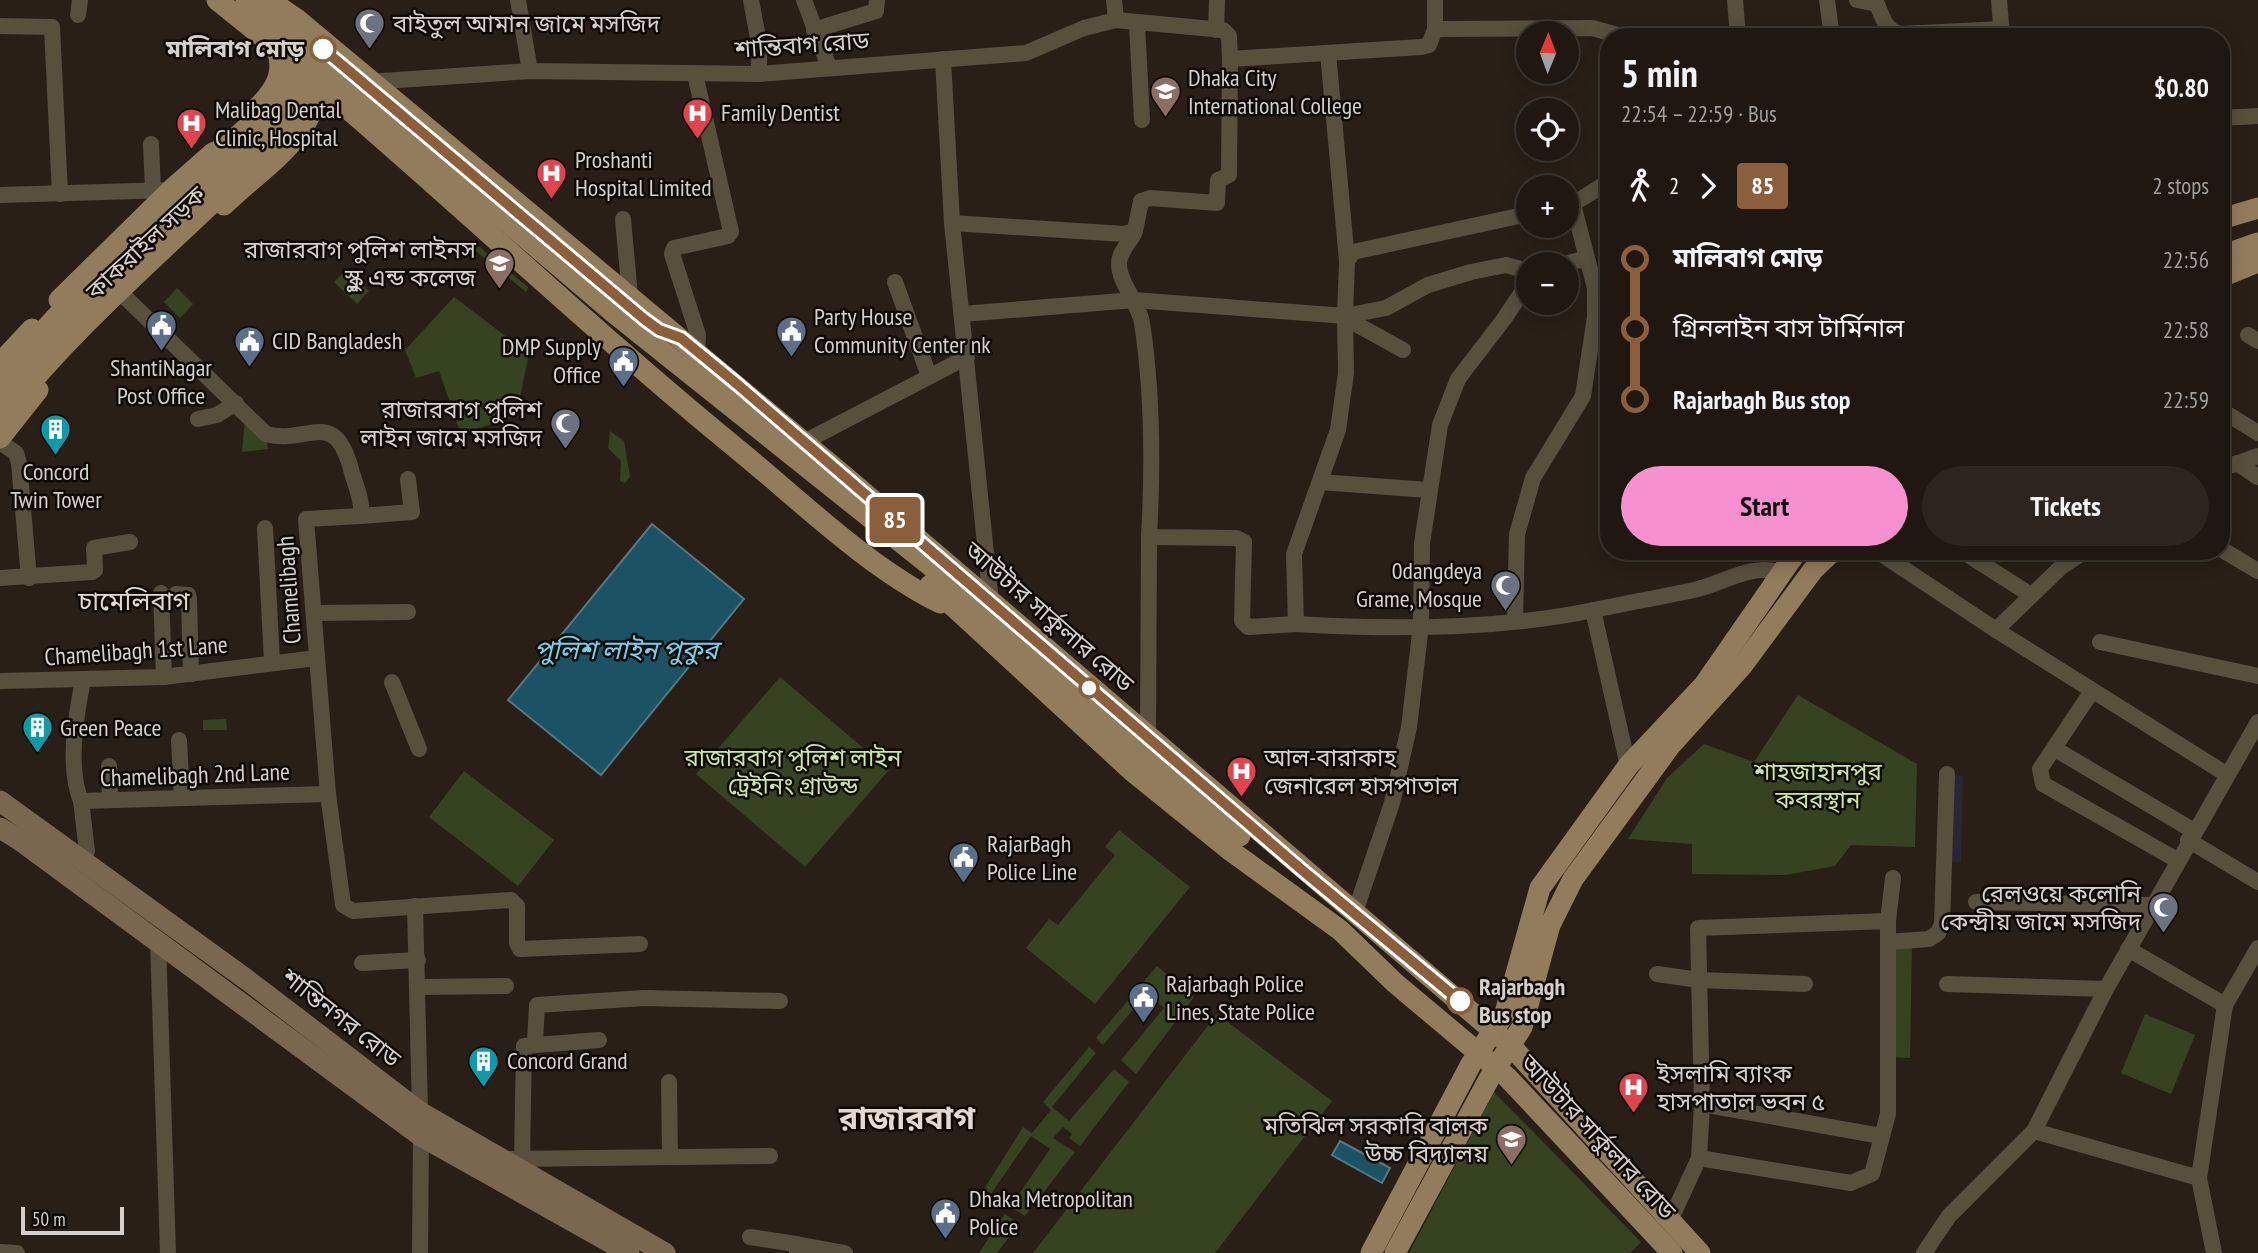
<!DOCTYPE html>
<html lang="en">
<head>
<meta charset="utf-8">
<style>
  body { margin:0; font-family:"PT Sans Narrow","Noto Sans Bengali",sans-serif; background:#2d241e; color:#f1f3f6; height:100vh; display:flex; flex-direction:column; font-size:26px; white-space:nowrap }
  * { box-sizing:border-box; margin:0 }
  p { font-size:23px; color:#a29f9f }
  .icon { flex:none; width:38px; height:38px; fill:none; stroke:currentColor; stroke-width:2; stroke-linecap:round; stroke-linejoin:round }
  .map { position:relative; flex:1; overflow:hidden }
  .side { position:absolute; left:1600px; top:28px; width:630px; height:532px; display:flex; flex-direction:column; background:#201710; border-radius:28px; box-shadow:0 4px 18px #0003,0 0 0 2px #3d3630 }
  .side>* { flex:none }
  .badge { padding:0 14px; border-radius:5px; font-size:24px; line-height:46px }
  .needle { width:46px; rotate:1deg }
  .tools { position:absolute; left:1516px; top:21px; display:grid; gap:14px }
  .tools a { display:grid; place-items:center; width:63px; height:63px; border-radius:50%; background:#201710; box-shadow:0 4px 18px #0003,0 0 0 2px #3d3630; font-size:35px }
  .scale { position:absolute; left:21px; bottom:18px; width:103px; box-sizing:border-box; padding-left:7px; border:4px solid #d7d0ca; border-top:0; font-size:19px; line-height:24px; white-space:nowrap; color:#d7d0ca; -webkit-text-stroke:5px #0f0a06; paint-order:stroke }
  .map>.badge { position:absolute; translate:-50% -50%; box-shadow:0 0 0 4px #fff }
  .legs { display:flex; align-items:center; gap:10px; height:77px; padding:0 21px; font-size:23px }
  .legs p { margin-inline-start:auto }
  .head { display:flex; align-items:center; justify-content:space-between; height:119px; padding:0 21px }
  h1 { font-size:38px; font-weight:700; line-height:52px }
  .button { display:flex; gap:14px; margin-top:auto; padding:14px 21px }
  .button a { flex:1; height:80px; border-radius:42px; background:#f690cf; color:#111; font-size:28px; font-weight:700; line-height:80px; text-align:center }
  .button a+a { background:#2d241e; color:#f1f3f6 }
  ul { padding:0 21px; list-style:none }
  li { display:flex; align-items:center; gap:24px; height:70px; font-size:26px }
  li i { display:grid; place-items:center; width:10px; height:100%; margin:0 9px; background:currentColor }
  li i::after { content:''; width:18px; height:18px; margin:-9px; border:5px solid; border-radius:50%; background:#201710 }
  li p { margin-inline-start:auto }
  li:first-child i { background:linear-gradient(#0000 50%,currentColor 0) }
  li:last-child i { background:linear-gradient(currentColor 50%,#0000 0) }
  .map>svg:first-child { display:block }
  .industrial { fill:#2b2535 }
  .green { fill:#354320 }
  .water { fill:#1b5365; stroke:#537883; stroke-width:2 }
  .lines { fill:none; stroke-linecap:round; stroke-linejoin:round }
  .street { stroke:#594f3f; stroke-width:16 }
  .secondary { stroke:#79684f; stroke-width:21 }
  .primary { stroke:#917c5b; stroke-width:21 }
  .primary-bridge { stroke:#917c5b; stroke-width:21 }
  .line-1-casing { stroke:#fff; stroke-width:16 }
  .line-1 { stroke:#8b5e3c; stroke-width:10 }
  .stop-1-dot { fill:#fff; stroke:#8b5e3c; stroke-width:3.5 }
  .labels { text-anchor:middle; stroke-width:5; stroke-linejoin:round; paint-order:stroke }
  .poi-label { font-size:24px; fill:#d7d0ca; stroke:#0f0a06; text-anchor:start }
  .street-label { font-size:24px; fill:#d7d0ca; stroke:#0f0a06 }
  .stop-label { font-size:24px; font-weight:bold; fill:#d7d0ca; stroke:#0f0a06; text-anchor:end }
  .park-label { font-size:24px; fill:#c9e6a3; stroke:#0f0a06 }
  .neighbourhood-label { font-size:26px; fill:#e7d8cd; stroke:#0f0a06 }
  .water-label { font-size:26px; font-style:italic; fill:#78cfed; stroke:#0f0a06 }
  .district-label { font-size:32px; font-weight:bold; fill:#e7d8cd; stroke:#0f0a06 }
</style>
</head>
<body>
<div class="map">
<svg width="2258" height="1253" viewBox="0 0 2258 1253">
  <rect width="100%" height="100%" fill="#2a1f16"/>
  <polygon class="industrial" points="1950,775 1963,776 1961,862 1948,862"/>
  <g class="green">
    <polygon points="475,243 528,287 526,292 471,247"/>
    <polygon points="346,270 369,291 357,304 334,282"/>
    <polygon points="177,288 193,304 180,318 164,302"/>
    <polygon points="454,297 529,354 516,416 461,434 439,371 416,378 405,350"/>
    <polygon points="245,419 267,441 268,449 242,452"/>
    <polygon points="610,431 624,441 630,477 625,483 620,481 621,461 608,448"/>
    <polygon points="780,677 889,770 805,867 696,774"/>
    <polygon points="1798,695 1917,764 1915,847 1851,845 1835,866 1786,875 1692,874 1692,844 1628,839 1667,778 1704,744 1754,762"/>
    <polygon points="226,719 227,730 203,730 203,720"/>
    <polygon points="464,771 554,840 518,886 429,817"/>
    <polygon points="1119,830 1190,887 1095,1004 1026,948 1049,919 1058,925 1115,855 1105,847"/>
    <polygon points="1895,945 1912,945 1910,1058 1890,1057"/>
    <polygon points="1157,966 1194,997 1136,1074 1121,1060 1164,1008 1147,993 1103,1045 1096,1038"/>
    <polygon points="1217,1014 1332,1101 1215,1253 1033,1253"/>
    <polygon points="2145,1014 2195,1035 2171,1094 2121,1073"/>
    <polygon points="1089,1047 1096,1053 1052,1107 1069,1121 1114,1069 1129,1082 1080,1146 1069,1138 1072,1134 1063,1127 1053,1138 1075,1152 1025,1216 1010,1207 1050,1149 1031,1136 991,1194 984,1189 1023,1127 1032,1133 1051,1110 1043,1102"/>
    <polygon points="1494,1092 1641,1242 1630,1253 1409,1253"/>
    <polygon points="1005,1214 1019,1224 997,1253 979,1253"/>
  </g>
  <g class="water">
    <polygon points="652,524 744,599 601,775 508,700"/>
    <polygon points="1340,1141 1390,1168 1382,1183 1332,1155"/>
  </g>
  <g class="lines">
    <g class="street">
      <polyline points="518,0 530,71"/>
      <polyline points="751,0 759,43 759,74"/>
      <polyline points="804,0 829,67"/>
      <polyline points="1114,0 1116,20"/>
      <polyline points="1735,0 1738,37"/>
      <polyline points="1827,0 1832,37"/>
      <path d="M1857,0L1877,4C1882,16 1885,30 1900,34L2002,29"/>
      <polyline points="1999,0 2002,37"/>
      <polyline points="78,15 80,0"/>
      <polyline points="1137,24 1142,120"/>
      <polyline points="0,26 52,27 60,194"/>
      <polyline points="1435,29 1435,0"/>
      <polyline points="814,30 876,11 877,0"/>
      <polyline points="1216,30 1217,0"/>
      <polyline points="1328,53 1347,261"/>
      <polyline points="943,59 952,223 991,602"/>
      <polyline points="695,74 731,232 728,236 674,248 672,254 698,335 697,352"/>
      <polyline points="368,82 530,71 759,74 1026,53 1084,28 1116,20 1223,30 1229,36 1230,59 1421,47 1429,45 1435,29 1592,28 1625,37"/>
      <polyline points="2221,118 2258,116"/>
      <polyline points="151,144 153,190"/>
      <polyline points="0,195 171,190"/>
      <polyline points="1573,204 1608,182"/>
      <polyline points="623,219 630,296"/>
      <polyline points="952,223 1124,234 1135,231 1141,201 1150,198 1217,203 1218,180 1229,175 1230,59"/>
      <path d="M1135,231C1131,242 1119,251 1119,264C1119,283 1139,303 1142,323C1153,395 1153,465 1149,537L1236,538L1244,542L1242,621L1248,627L1296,624L1294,554L1338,430L1346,373L1345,316L1386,308L1428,285L1471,272L1506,265L1528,271"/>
      <polyline points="1565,264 1587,258 1573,204 1566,205"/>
      <polyline points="895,282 929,376"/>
      <path d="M125,297L266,434C308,446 335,404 352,473C356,486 363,502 361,516L306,519L328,794L343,905L353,911L511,900L517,906V943L520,949L640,944"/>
      <polyline points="962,314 1134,300 1345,316 1347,261 1353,252 1528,214"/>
      <polyline points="1345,318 1403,350"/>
      <polyline points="2248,335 2258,341"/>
      <polyline points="2221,410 2258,433"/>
      <polyline points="198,419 217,415 236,403"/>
      <polyline points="0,442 16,453 19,463 29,578"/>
      <polyline points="804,442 967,357"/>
      <polyline points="2237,463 2258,477"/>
      <polyline points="2221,469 2258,456"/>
      <polyline points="1320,482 1428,490"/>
      <polyline points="361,516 412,512 408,479"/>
      <polyline points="265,528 272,662"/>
      <polyline points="2221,549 2258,571"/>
      <polyline points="1962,551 2031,595"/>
      <polyline points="1883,555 1996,630 2061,567 2085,551"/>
      <polyline points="0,578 92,572 95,570 94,548 130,542"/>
      <polyline points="161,593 164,677"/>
      <polyline points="176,594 188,595 189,599 191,674"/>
      <polyline points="1593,610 1628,766"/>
      <polyline points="314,613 408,612"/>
      <polyline points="1515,620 1517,534 1533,478 1583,396 1595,317 1595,288 1587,258"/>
      <path d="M1296,624C1394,630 1498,630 1594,610C1627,603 1661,597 1694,590C1725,583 1747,564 1780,572"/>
      <polyline points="1996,630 2226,774"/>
      <polyline points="2100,642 2258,676"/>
      <polyline points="0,681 164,677 316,658"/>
      <polyline points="392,682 419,749"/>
      <polyline points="2092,691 2040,769 2043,784 2177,860"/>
      <polyline points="1148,737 1149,537"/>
      <polyline points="179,740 182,798"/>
      <polyline points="2055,749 2194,831"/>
      <polyline points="109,766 110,800"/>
      <path d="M81,801C67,767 76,715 83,680"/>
      <polyline points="2188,840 2258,882"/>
      <polyline points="81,858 87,851 81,801 328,794"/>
      <polyline points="1976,902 2153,905"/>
      <polyline points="415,906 420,1112"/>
      <polyline points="1355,912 1392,803 1409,727 1421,625 1422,543 1440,425 1458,379 1504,319 1528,283"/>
      <polygon points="1888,921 1888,1114 1872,1174 1851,1183 1699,1158 1702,1104 1698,928"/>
      <polyline points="1888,921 1893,878"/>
      <polyline points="158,941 168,1253"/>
      <polyline points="1888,942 1929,939 1938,933 1942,924 1947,774"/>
      <polyline points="2128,949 2225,1005 2258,948"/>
      <polyline points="362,963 418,960"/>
      <polyline points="1657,974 1699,980 1805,984"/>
      <polyline points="1947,984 2106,989"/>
      <polyline points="418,987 506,986"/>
      <polyline points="535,1043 537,1005 644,998 780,1001"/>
      <polyline points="669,1082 670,1156"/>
      <polyline points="1702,1104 1881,1136"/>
      <polyline points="2034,1131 2199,1178"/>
      <polyline points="522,1158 524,1046 599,1040"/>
      <polyline points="500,1159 770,1156"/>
      <polyline points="1670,1221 1699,1158"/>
      <polyline points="750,1237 796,1244"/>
      <polyline points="0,1252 17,1253"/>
      <polyline points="420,1253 421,1136"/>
      <polyline points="797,1253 796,1244 845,1253"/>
      <polyline points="1924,1253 1949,1216 2034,1131 2106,989 2258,722"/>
      <polyline points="2214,1253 2199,1178 2225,1005"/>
    </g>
    <g class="secondary">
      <polyline points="0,801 246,979 420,1112 665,1253"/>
      <polyline points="0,828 21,841 421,1136 629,1253"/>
    </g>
    <g class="primary">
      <path d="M217,0C398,144 563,307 742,453C805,505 867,566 940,603"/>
      <polyline points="269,0 298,20 848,479 1511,1046 1700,1253"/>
      <path d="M258,107C276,89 286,72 276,47"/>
      <path d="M224,205C271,160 311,142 324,73"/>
      <polyline points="2221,219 2258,208"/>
      <polyline points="2221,256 2258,243"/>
      <polyline points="2221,277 2258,262"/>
      <polyline points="59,300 171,190 213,153 226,147 274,102"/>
      <polyline points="0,363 32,329"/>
      <polyline points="0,401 39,352 134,257"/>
      <polyline points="0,438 38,390"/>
      <polyline points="930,585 1132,771 1231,851 1340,930 1395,983 1507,1077 1672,1253"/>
      <polyline points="1371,1253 1471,1064 1505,1013 1540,888 1628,766 1704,685 1797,551"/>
      <polyline points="1395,1253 1489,1079 1522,1027 1550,925 1573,879 1670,746 1742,666 1813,570 1833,551"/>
    </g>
    <g class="primary-bridge">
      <polyline points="246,0 614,313 952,583 1060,687 1240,836"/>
      <polyline points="0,379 67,305 186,200 259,131 289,91 291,66 285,41"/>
      <path d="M0,420C87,309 191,230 286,130C307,104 314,76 307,43"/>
    </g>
  </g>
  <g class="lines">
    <defs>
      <polyline id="line-1" points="323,49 644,319 659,330 681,338 737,384 1302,870 1460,1001"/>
    </defs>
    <use href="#line-1" class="line-1-casing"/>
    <use href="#line-1" class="line-1"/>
  </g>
  <defs>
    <symbol id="mosque-pin" viewBox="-11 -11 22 30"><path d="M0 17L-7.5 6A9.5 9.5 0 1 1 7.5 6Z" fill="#6b7280" stroke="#0f0a06"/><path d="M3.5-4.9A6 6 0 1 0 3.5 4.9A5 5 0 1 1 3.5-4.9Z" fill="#fff"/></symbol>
    <symbol id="university-pin" viewBox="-11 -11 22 30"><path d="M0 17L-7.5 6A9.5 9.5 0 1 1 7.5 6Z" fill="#8d6e63" stroke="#0f0a06"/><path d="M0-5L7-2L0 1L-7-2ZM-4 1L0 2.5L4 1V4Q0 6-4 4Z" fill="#fff"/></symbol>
    <symbol id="hospital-pin" viewBox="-11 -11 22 30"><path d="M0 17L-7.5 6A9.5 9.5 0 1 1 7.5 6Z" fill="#e0444e" stroke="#0f0a06"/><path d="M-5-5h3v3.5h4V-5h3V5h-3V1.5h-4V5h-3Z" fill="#fff"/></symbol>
    <symbol id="civic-pin" viewBox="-11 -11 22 30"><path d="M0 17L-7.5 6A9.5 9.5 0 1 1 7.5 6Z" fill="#5c6f8a" stroke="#0f0a06"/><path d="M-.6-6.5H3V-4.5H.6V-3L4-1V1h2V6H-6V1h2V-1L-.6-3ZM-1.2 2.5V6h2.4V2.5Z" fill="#fff"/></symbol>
    <symbol id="building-pin" viewBox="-11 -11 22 30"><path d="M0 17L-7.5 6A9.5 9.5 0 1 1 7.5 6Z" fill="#0f9aa8" stroke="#0f0a06"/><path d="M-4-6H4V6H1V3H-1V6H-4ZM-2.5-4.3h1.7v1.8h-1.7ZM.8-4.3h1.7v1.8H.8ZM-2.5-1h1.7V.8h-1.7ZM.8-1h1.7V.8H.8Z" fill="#fff"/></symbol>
    <symbol id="school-pin" viewBox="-11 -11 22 30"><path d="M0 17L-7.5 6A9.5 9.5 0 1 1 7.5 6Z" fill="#8d6e63" stroke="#0f0a06"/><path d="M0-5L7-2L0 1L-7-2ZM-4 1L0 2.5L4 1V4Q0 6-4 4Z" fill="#fff"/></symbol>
  </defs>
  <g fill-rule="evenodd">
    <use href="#mosque-pin" x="352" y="6" width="35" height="47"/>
    <use href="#university-pin" x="1148" y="74" width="35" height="47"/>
    <use href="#hospital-pin" x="680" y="96" width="35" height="47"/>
    <use href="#hospital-pin" x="174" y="106" width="35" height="47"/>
    <use href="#hospital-pin" x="534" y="156" width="35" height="47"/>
    <use href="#university-pin" x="482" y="246" width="35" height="47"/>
    <use href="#civic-pin" x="144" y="308" width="35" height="47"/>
    <use href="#civic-pin" x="774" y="314" width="35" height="47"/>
    <use href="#civic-pin" x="232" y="324" width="35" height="47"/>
    <use href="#civic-pin" x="606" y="344" width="35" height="47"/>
    <use href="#mosque-pin" x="548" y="406" width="35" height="47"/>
    <use href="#building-pin" x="38" y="412" width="35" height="47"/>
    <use href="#mosque-pin" x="1488" y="568" width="35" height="47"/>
    <use href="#building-pin" x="20" y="710" width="35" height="47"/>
    <use href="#hospital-pin" x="1224" y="754" width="35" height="47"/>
    <use href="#civic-pin" x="946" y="840" width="35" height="47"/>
    <use href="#mosque-pin" x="2146" y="890" width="35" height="47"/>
    <use href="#civic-pin" x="1126" y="980" width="35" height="47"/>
    <use href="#building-pin" x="466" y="1044" width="35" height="47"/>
    <use href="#hospital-pin" x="1616" y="1070" width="35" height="47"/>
    <use href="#school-pin" x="1494" y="1122" width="35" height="47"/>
    <use href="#civic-pin" x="928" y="1196" width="35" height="47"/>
  </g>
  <g class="stop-1-dot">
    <circle cx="323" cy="49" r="12"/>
    <circle cx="1089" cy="688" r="9"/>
    <circle cx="1460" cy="1001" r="12"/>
  </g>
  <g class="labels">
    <g class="poi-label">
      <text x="393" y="32">বাইতুল আমান জামে মসজিদ</text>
      <text x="1188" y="86">Dhaka City<tspan x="1188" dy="28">International College</tspan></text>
      <text x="215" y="118">Malibag Dental<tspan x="215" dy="28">Clinic, Hospital</tspan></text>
      <text x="721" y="121">Family Dentist</text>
      <text x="575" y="168">Proshanti<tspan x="575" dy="28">Hospital Limited</tspan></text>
      <text x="476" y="258" text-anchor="end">রাজারবাগ পুলিশ লাইনস<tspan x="476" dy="28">স্কুল এন্ড কলেজ</tspan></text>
      <text x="814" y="325">Party House<tspan x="814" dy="28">Community Center nk</tspan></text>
      <text x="272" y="349">CID Bangladesh</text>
      <text x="601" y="355" text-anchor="end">DMP Supply<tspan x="601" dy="28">Office</tspan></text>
      <text x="161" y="376" text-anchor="middle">ShantiNagar<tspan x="161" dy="28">Post Office</tspan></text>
      <text x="542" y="418" text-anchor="end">রাজারবাগ পুলিশ<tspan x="542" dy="28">লাইন জামে মসজিদ</tspan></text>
      <text x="56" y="480" text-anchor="middle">Concord<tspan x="56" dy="28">Twin Tower</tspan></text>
      <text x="1482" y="579" text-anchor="end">0dangdeya<tspan x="1482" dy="28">Grame, Mosque</tspan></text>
      <text x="60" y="736">Green Peace</text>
      <text x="1264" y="766">আল-বারাকাহ<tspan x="1264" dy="28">জেনারেল হাসপাতাল</tspan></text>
      <text x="987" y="852">RajarBagh<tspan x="987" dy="28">Police Line</tspan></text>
      <text x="2141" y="902" text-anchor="end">রেলওয়ে কলোনি<tspan x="2141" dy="28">কেন্দ্রীয় জামে মসজিদ</tspan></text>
      <text x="1166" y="992">Rajarbagh Police<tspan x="1166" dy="28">Lines, State Police</tspan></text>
      <text x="507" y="1069">Concord Grand</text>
      <text x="1657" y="1082">ইসলামি ব্যাংক<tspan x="1657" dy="28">হাসপাতাল ভবন ৫</tspan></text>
      <text x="1488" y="1134" text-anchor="end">মতিঝিল সরকারি বালক<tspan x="1488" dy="28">উচ্চ বিদ্যালয়</tspan></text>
      <text x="969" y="1207">Dhaka Metropolitan<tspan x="969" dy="28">Police</tspan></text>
    </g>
    <g class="street-label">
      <text transform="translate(802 45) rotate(-4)" y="8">শান্তিবাগ রোড</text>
      <text transform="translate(146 243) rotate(-43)" y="8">কাকরাইল সড়ক</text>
      <text transform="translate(289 590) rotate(-94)" y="8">Chamelibagh</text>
      <text transform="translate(1049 617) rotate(41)" y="8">আউটার সার্কুলার রোড</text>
      <text transform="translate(136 651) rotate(-4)" y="8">Chamelibagh 1st Lane</text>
      <text transform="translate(195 775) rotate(-2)" y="8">Chamelibagh 2nd Lane</text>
      <text transform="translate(341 1018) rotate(38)" y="8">শান্তিনগর রোড</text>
      <text transform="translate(1598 1137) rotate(47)" y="8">আউটার সার্কুলার রোড</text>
    </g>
    <g class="stop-label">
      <text x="304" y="57">মালিবাগ মোড়</text>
      <text x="1479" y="995" text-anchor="start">Rajarbagh<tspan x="1479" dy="28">Bus stop</tspan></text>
    </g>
    <g class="park-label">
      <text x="793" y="766">রাজারবাগ পুলিশ লাইন<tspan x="793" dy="28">ট্রেইনিং গ্রাউন্ড</tspan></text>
      <text x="1818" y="780">শাহজাহানপুর<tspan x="1818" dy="28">কবরস্থান</tspan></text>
    </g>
    <g class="neighbourhood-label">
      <text x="134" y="610">চামেলিবাগ</text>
    </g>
    <g class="water-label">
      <text x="626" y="659">পুলিশ লাইন পুকুর</text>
    </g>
    <g class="district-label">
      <text x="907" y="1129">রাজারবাগ</text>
    </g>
  </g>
</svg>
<div class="tools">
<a><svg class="needle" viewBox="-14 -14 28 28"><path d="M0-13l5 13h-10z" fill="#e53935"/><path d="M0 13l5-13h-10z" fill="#a29f9f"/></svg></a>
<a><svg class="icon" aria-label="locate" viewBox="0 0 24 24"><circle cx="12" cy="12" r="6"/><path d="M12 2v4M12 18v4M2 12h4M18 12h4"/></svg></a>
<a>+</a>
<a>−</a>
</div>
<div class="scale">50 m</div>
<b class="badge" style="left:895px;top:520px;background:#8b5e3c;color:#fff">85</b>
<section class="side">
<div class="head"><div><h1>5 min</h1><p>22:54 – 22:59 · Bus</p></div><b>$0.80</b></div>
<div class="legs"><svg class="icon" aria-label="walk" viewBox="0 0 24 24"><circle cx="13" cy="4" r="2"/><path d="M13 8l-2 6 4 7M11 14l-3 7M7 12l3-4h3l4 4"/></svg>2<svg class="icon" aria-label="forward" viewBox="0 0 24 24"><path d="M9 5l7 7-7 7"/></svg><b class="badge" style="background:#8b5e3c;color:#fff">85</b><p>2 stops</p></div>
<ul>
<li><i style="color:#8b5e3c"></i><b>মালিবাগ মোড়</b><p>22:56</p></li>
<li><i style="color:#8b5e3c"></i><span>গ্রিনলাইন বাস টার্মিনাল</span><p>22:58</p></li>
<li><i style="color:#8b5e3c"></i><b>Rajarbagh Bus stop</b><p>22:59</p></li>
</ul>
<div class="button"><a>Start</a><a>Tickets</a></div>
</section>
</div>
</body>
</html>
